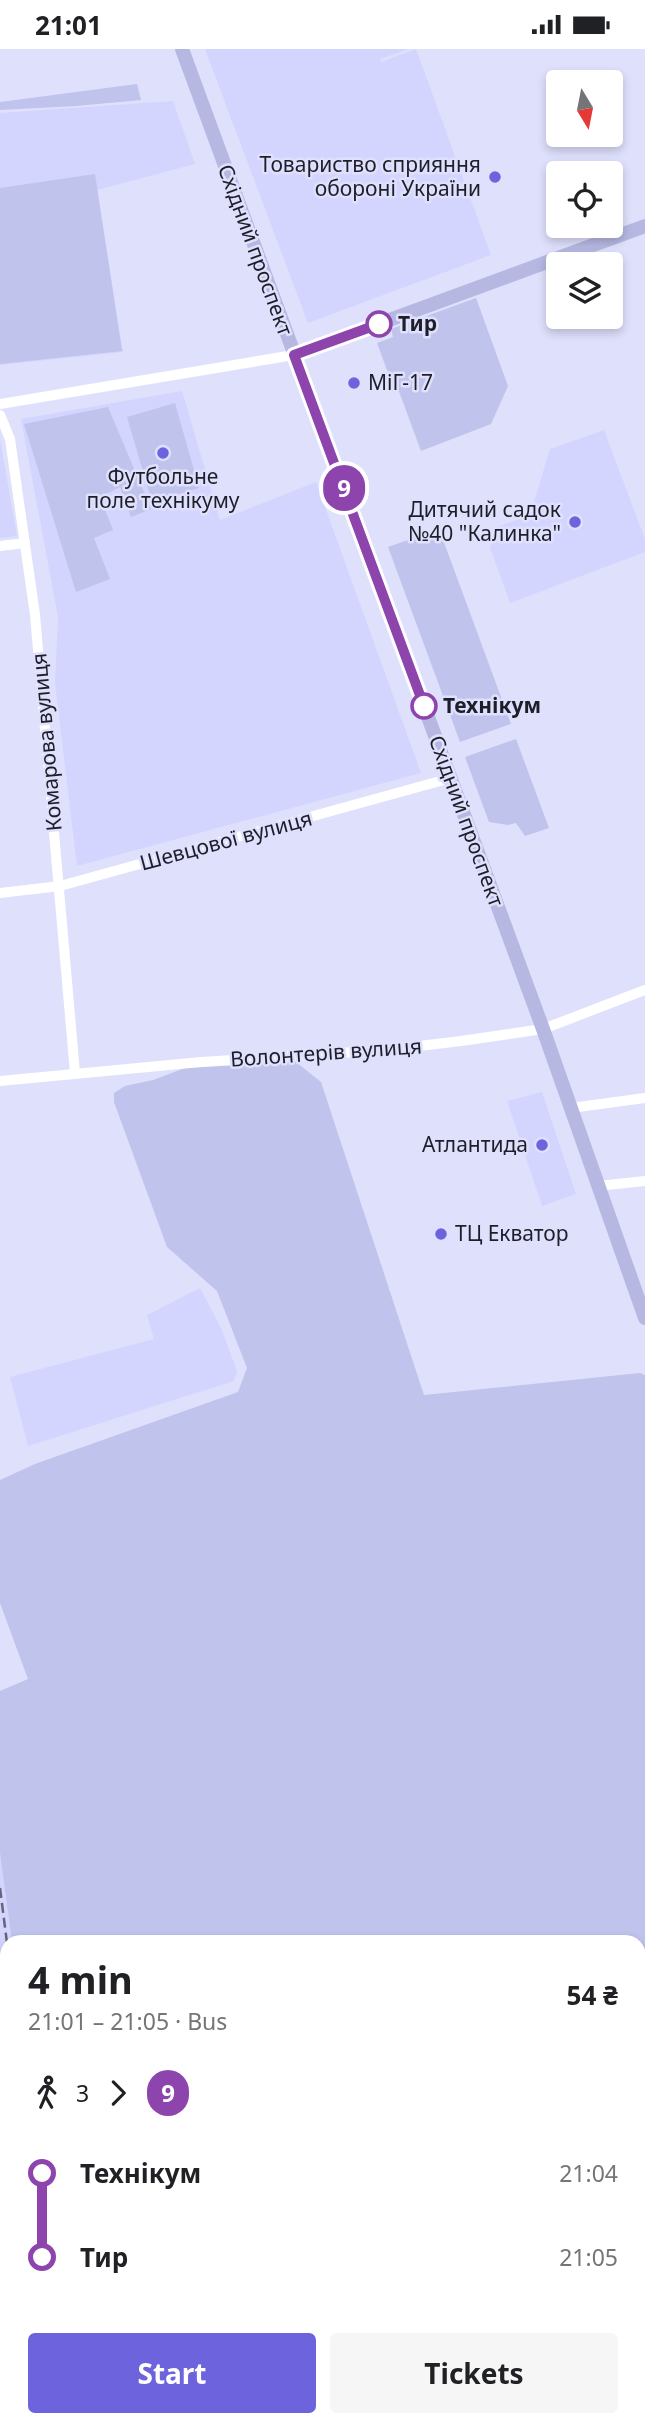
<!DOCTYPE html>
<html lang="en">
<head>
<meta charset="utf-8">
<style>
  body { margin:0; font-family:"Noto Sans",sans-serif; background:#f6f6f6; color:#202124; height:100vh; display:flex; flex-direction:column; font-size:26px; white-space:nowrap }
  * { box-sizing:border-box; margin:0 }
  p { font-size:23px; color:#757577 }
  .icon { flex:none; width:38px; height:38px; fill:none; stroke:currentColor; stroke-width:2; stroke-linecap:round; stroke-linejoin:round }
  .map { position:relative; flex:1; overflow:hidden }
  .panel { position:absolute; left:0px; top:1886px; width:646px; height:492px; display:flex; flex-direction:column; background:#fff; border-radius:21px 21px 0 0; box-shadow:0 4px 10px #0003 }
  .panel>* { flex:none }
  .badge { padding:0 14px; border-radius:23px; font-size:24px; line-height:46px }
  .needle { width:46px; rotate:170deg }
  .controls { position:absolute; left:546px; top:21px; display:grid; gap:14px }
  .controls a { display:grid; place-items:center; width:77px; height:77px; border-radius:7px; background:#fff; box-shadow:0 4px 10px #0003; font-size:35px }
  .map>.badge { position:absolute; translate:-50% -50%; box-shadow:0 0 0 4px #fff }
  .legs { display:flex; align-items:center; gap:10px; height:77px; padding:0 28px; font-size:23px }
  .legs p { margin-inline-start:auto }
  .headline { display:flex; align-items:center; justify-content:space-between; height:119px; padding:0 28px }
  h1 { font-size:38px; font-weight:700; line-height:52px }
  .cta { display:flex; gap:14px; margin-top:auto; padding:14px 28px }
  .cta a { flex:1; height:80px; border-radius:7px; background:#6d63dd; color:#fff; font-size:28px; font-weight:700; line-height:80px; text-align:center }
  .cta a+a { background:#f6f6f6; color:#202124 }
  ul { padding:0 28px; list-style:none }
  li { display:flex; align-items:center; gap:24px; height:84px; font-size:26px }
  li i { display:grid; place-items:center; width:10px; height:100%; margin:0 9px; background:currentColor }
  li i::after { content:''; width:18px; height:18px; margin:-9px; border:5px solid; border-radius:50%; background:#fff }
  li p { margin-inline-start:auto }
  li:first-child i { background:linear-gradient(#0000 50%,currentColor 0) }
  li:last-child i { background:linear-gradient(currentColor 50%,#0000 0) }
  .status { display:flex; justify-content:space-between; align-items:center; height:49px; padding:0 35px; background:#fff; direction:ltr }
  .status svg { height:19px; fill:currentColor }
  .map>svg:first-child { display:block }
  .built { fill:#d3d5fe }
  .green { fill:#c0c3eb }
  .lines { fill:none; stroke-linecap:round; stroke-linejoin:round }
  .minor { stroke:#fff; stroke-width:10 }
  .major { stroke:#b7b8e2; stroke-width:14 }
  .rail { stroke:#646577; stroke-width:2.5; stroke-dasharray:10 5; stroke-linecap:butt }
  .line-1-casing { stroke:#fff; stroke-width:16 }
  .line-1 { stroke:#8e44ad; stroke-width:10 }
  .poi-dot { fill:#6d63dd; stroke:#dfe0fc; stroke-width:2.5 }
  .stop-1-dot { fill:#fff; stroke:#8e44ad; stroke-width:3.5 }
  .labels { text-anchor:middle; stroke-width:5; stroke-linejoin:round; paint-order:stroke }
  .poi-label { font-size:21px; fill:#1e1e2b; stroke:#dfe0fc; text-anchor:end }
  .street-label { font-size:21px; fill:#1e1e2b; stroke:#dfe0fc }
  .stop-label { font-size:21px; font-weight:bold; fill:#1e1e2b; stroke:#dfe0fc; text-anchor:start }
</style>
</head>
<body>
<div class="status"><b>21:01</b><svg viewBox="0 0 49 12"><path d="M0 12V9h3v3zM5 12V6h3v6zM10 12V3h3v9zM15 12V0h3v12zM26 1h20v11H26zM47 4h2v5h-2z"/></svg></div>
<div class="map">
<svg width="645" height="2377" viewBox="0 0 645 2377">
  <rect width="100%" height="100%" fill="#dfe0fc"/>
  <g class="built">
    <polygon points="205,0 409,0 380,10 381,13 416,0 491,206 308,274"/>
    <polygon points="173,52 195,115 97,141 123,303 0,316 0,64"/>
    <polygon points="182,342 220,471 316,433 421,724 77,817 55,634 58,568 21,370"/>
    <polygon points="604,381 645,490 645,503 510,554 490,499 494,479 530,466 550,400"/>
    <polygon points="0,390 17,487 0,489"/>
    <polygon points="542,1043 576,1145 542,1157 507,1052"/>
    <polygon points="200,1239 221,1279 237,1322 234,1332 28,1397 10,1328 154,1290 147,1266"/>
    <polygon points="0,1804 12,1893 7,1894 7,2084 0,1920"/>
  </g>
  <g class="green">
    <polygon points="137,35 141,51 76,57 0,61 0,53"/>
    <polygon points="95,125 122,302 0,315 0,139"/>
    <polygon points="476,249 508,337 491,375 421,402 394,329 387,321 377,294 393,288 391,280"/>
    <polygon points="175,354 199,439 152,453 127,368"/>
    <polygon points="108,358 151,460 131,468 120,438 100,448 113,481 94,489 110,530 76,543 24,375"/>
    <polygon points="439,480 511,675 460,693 388,498"/>
    <polygon points="516,690 549,779 525,787 516,774 508,776 489,773 465,708"/>
    <polygon points="296,1013 321,1033 424,1346 640,1324 645,1326 645,2377 104,2377 101,2371 639,2371 639,1894 12,1893 0,1804 0,1642 28,1630 0,1554 0,1431 35,1415 238,1343 247,1319 217,1242 167,1198 114,1053 114,1044 125,1037 153,1031 185,1019"/>
    <polygon points="0,1920 7,2084 7,2371 86,2371 89,2377 0,2377"/>
  </g>
  <g class="lines">
    <g class="minor">
      <polyline points="0,355 294,306"/>
      <polyline points="0,366 10,390 35,566 75,1024"/>
      <polyline points="0,497 25,494"/>
      <polyline points="0,844 60,837 451,729"/>
      <polyline points="0,1032 201,1013 386,1001 461,992 543,980 645,941"/>
      <polyline points="571,1059 645,1049"/>
      <polyline points="598,1137 645,1132"/>
    </g>
    <g class="major">
      <polyline points="182,0 543,980 645,1269"/>
      <polyline points="294,306 645,177"/>
    </g>
    <g class="rail">
      <polyline points="0,1839 7,1894"/>
      <polyline points="95,2371 98,2377"/>
    </g>
  </g>
  <g class="lines">
    <defs>
      <polyline id="line-1" points="379,275 294,306 424,657"/>
    </defs>
    <use href="#line-1" class="line-1-casing"/>
    <use href="#line-1" class="line-1"/>
  </g>
  <g class="poi-dot">
    <circle cx="495" cy="128" r="7"/>
    <circle cx="354" cy="334" r="7"/>
    <circle cx="163" cy="404" r="7"/>
    <circle cx="575" cy="473" r="7"/>
    <circle cx="542" cy="1096" r="7"/>
    <circle cx="441" cy="1185" r="7"/>
  </g>
  <g class="stop-1-dot">
    <circle cx="379" cy="275" r="12"/>
    <circle cx="424" cy="657" r="12"/>
  </g>
  <g class="labels">
    <g class="poi-label">
      <text x="481" y="123">Товариство сприяння<tspan x="481" dy="24">обороні України</tspan></text>
      <text x="368" y="341" text-anchor="start">МіГ-17</text>
      <text x="163" y="435" text-anchor="middle">Футбольне<tspan x="163" dy="24">поле технікуму</tspan></text>
      <text x="561" y="468">Дитячий садок<tspan x="561" dy="24">№40 "Калинка"</tspan></text>
      <text x="528" y="1103">Атлантида</text>
      <text x="455" y="1192" text-anchor="start">ТЦ Екватор</text>
    </g>
    <g class="street-label">
      <text transform="translate(255 201) rotate(70)" y="7">Східний проспект</text>
      <text transform="translate(47 693) rotate(-95)" y="7">Комарова вулиця</text>
      <text transform="translate(466 772) rotate(70)" y="7">Східний проспект</text>
      <text transform="translate(226 792) rotate(-15)" y="7">Шевцової вулиця</text>
      <text transform="translate(326 1004) rotate(-4)" y="7">Волонтерів вулиця</text>
    </g>
    <g class="stop-label">
      <text x="398" y="282">Тир</text>
      <text x="443" y="664">Технікум</text>
    </g>
  </g>
</svg>
<div class="controls">
<a><svg class="needle" viewBox="-14 -14 28 28"><path d="M0-13l5 13h-10z" fill="#e53935"/><path d="M0 13l5-13h-10z" fill="#757577"/></svg></a>
<a><svg class="icon" aria-label="locate" viewBox="0 0 24 24"><circle cx="12" cy="12" r="6"/><path d="M12 2v4M12 18v4M2 12h4M18 12h4"/></svg></a>
<a><svg class="icon" aria-label="layers" viewBox="0 0 24 24"><path d="M12 4l9 5-9 5-9-5zM3 14l9 5 9-5"/></svg></a>
</div>
<b class="badge" style="left:344px;top:439px;background:#8e44ad;color:#fff">9</b>
<section class="panel">
<div class="headline"><div><h1>4 min</h1><p>21:01 – 21:05 · Bus</p></div><b>54 ₴</b></div>
<div class="legs"><svg class="icon" aria-label="walk" viewBox="0 0 24 24"><circle cx="13" cy="4" r="2"/><path d="M13 8l-2 6 4 7M11 14l-3 7M7 12l3-4h3l4 4"/></svg>3<svg class="icon" aria-label="forward" viewBox="0 0 24 24"><path d="M9 5l7 7-7 7"/></svg><b class="badge" style="background:#8e44ad;color:#fff">9</b></div>
<ul>
<li><i style="color:#8e44ad"></i><b>Технікум</b><p>21:04</p></li>
<li><i style="color:#8e44ad"></i><b>Тир</b><p>21:05</p></li>
</ul>
<div class="cta"><a>Start</a><a>Tickets</a></div>
</section>
</div>
</body>
</html>
